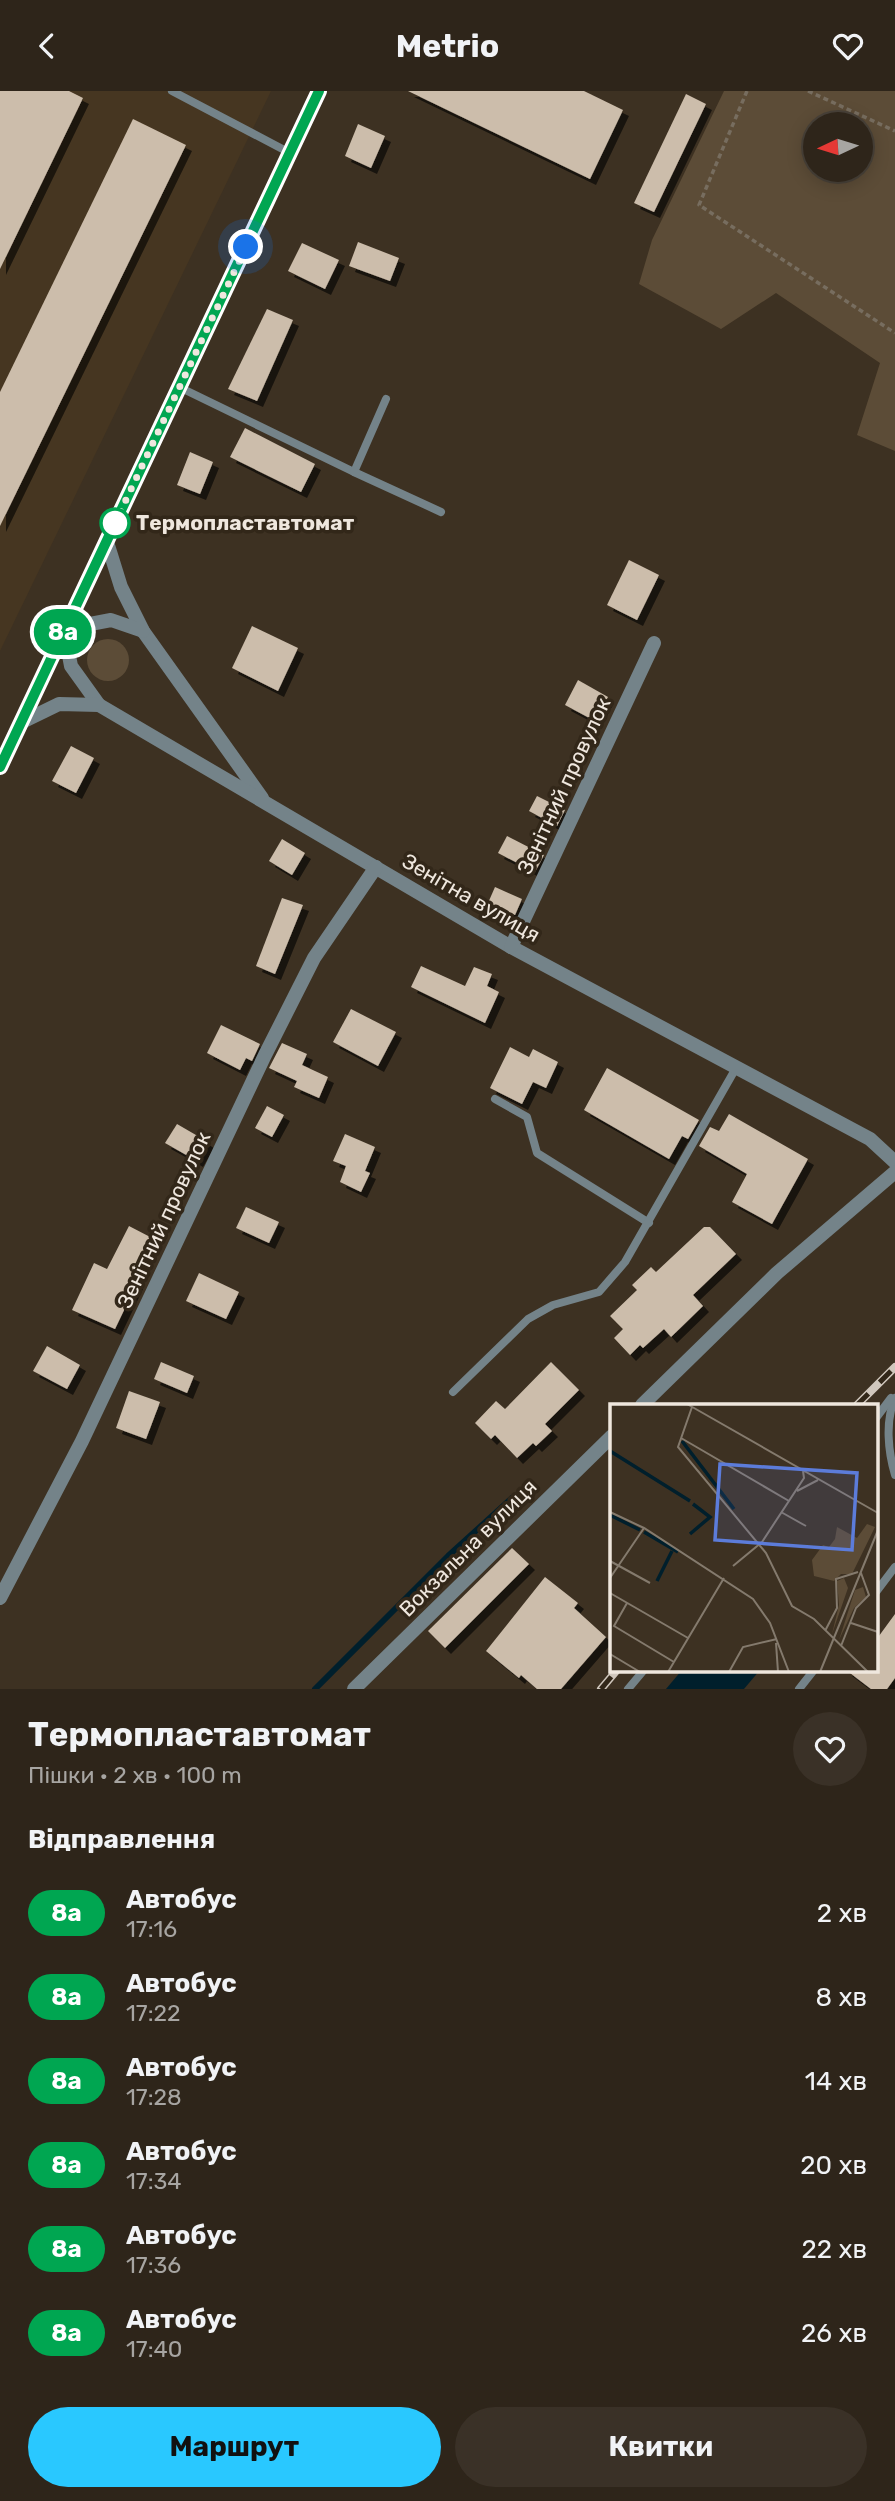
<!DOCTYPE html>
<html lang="uk">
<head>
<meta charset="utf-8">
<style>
  body { margin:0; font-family:Rubik,sans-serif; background:#3a3127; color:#f1f3f6; height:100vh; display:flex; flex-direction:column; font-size:26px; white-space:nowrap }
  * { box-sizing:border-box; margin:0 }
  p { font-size:23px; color:#a7a5a2 }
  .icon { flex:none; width:38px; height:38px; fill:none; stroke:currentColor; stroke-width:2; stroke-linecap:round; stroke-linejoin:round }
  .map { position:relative; height:1598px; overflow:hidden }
  .sheet { display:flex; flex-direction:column; background:#2e251a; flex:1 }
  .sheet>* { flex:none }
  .badge { padding:0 14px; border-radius:23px; font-size:24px; line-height:46px }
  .needle { width:46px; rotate:266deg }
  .fabs { position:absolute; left:803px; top:21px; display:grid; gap:14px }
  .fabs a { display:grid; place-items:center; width:70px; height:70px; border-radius:50%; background:#2e251a; box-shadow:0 4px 18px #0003,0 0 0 2px #494239; font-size:35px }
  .you { position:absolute; width:35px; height:35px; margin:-18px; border:5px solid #fff; border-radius:50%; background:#1a73e8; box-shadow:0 0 0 10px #1a73e833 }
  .map>.badge { position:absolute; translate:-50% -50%; box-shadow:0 0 0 4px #fff }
  h2 { padding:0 28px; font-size:26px; line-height:63px }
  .round { display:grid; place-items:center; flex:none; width:74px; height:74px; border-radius:37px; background:#3a3127 }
  .head { display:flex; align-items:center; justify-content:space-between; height:119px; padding:0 28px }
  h1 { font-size:33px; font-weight:700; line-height:52px }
  .button { display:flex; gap:14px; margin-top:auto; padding:14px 28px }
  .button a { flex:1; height:80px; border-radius:42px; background:#29c8ff; color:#111; font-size:28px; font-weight:700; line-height:80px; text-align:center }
  .button a+a { background:#3a3127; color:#f1f3f6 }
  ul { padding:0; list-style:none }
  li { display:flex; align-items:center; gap:21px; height:84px; padding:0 28px }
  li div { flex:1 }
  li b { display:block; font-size:26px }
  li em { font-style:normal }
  li .badge { min-width:77px; font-weight:700; text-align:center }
  header { display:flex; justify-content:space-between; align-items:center; height:91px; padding:0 28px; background:#2e251a; font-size:32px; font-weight:700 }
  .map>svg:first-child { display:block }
  .built { fill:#463621 }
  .green { fill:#5c4c37; fill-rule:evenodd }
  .water { fill:#001f2c }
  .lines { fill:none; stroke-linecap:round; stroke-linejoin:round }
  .stream { stroke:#001f2c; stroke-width:6 }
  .building { fill:#ccbdab; filter:url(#shadow) }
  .path { stroke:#776d5f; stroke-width:3.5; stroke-dasharray:5 3.5; stroke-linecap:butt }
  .lane { stroke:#748389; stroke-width:8 }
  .street { stroke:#748389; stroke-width:14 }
  .secondary { stroke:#98afba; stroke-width:14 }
  .rail-casing { stroke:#d0c7bd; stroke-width:8 }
  .rail { stroke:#322719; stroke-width:5; stroke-dasharray:16; stroke-linecap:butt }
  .line-casing { stroke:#fff; stroke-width:16 }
  .line { stroke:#00a651; stroke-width:10 }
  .walk { stroke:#efe7de; stroke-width:7; stroke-dasharray:0 12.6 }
  .stop-dot { fill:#fff; stroke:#00a651; stroke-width:3.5 }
  .labels { text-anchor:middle; stroke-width:7; stroke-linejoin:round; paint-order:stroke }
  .stop-label { font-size:21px; font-weight:bold; fill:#efe7de; stroke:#322719; text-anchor:start }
  .street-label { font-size:21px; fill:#efe7de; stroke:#322719 }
  .inset-river { fill:none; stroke:#001f2c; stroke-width:3.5 }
  .inset-road { fill:none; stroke:#847a6d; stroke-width:2 }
  .view { fill:#5c7cda; fill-opacity:0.15; stroke:#5c7cda; stroke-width:3.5 }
  .inset-edge { fill:none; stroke:#efe7de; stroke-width:3.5 }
</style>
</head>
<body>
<header><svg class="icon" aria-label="back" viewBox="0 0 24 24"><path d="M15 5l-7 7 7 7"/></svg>Metrio<svg class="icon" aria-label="heart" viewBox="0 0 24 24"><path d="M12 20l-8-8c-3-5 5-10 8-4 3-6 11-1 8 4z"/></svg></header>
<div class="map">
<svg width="895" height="1598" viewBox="0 0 895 1598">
  <defs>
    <filter id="shadow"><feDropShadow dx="6" dy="6" stdDeviation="0" flood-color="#0009"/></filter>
  </defs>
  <rect width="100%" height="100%" fill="#3d3122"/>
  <polygon class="built" points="0,0 271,0 0,560"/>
  <g class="green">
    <path d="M724,0H895V360L857,344L880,272L776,202L721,238L639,193L652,149ZM861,33V79H816V33Z"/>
    <circle cx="108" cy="569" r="21"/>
  </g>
  <polygon class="water" points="682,1579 760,1579 744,1598 666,1598"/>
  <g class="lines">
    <polyline class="stream" points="315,1598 448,1465 512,1407"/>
  </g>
  <g class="building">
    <polygon points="0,0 69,0 83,7 0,178"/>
    <polygon points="408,0 584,0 623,19 590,88"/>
    <polygon points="686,3 706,13 654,121 634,112"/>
    <polygon points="133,28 186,54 0,435 0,301"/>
    <polygon points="358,33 385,45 371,77 345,65"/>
    <polygon points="358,151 399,167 390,190 349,175"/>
    <polygon points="302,152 339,169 325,198 288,180"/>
    <polygon points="267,218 293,229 257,310 228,298"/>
    <polygon points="245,337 315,373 301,401 230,366"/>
    <polygon points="190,361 213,371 200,403 177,394"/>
    <polygon points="629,469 659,484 637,529 607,514"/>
    <polygon points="252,535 298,557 278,600 232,577"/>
    <polygon points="578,589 608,606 595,630 565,614"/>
    <polygon points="71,655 94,667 76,702 52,690"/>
    <polygon points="537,705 565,719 557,735 529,720"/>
    <polygon points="507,745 544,764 535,781 498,762"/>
    <polygon points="282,748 305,762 292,784 269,770"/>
    <polygon points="495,796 522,808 515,824 488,812"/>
    <polygon points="282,807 303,814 275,883 256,875"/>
    <polygon points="421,875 465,895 474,876 492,883 487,895 499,901 485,932 411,896"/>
    <polygon points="351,918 396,941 378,975 333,951"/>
    <polygon points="221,934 260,953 252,970 246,967 240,979 207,962"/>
    <polygon points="282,952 307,963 302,974 328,986 319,1007 294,996 297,990 269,977"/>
    <polygon points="510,956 529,966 533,958 558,971 546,997 533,991 522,1013 490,997"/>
    <polygon points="607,977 699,1029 688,1048 682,1045 669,1068 584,1019"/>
    <polygon points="267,1015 284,1024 272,1046 255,1037"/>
    <polygon points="729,1023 808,1068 772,1133 732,1111 747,1083 699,1055 710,1036 719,1040"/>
    <polygon points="177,1033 208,1051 197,1070 165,1052"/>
    <polygon points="345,1043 375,1056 365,1080 370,1082 361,1101 340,1091 346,1075 333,1070"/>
    <polygon points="246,1116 279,1131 269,1152 236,1137"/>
    <polygon points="129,1135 154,1148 133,1190 137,1192 115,1238 72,1219 94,1172 107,1178"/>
    <polygon points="704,1136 710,1136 736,1163 693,1204 703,1215 671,1246 664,1238 643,1257 640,1254 630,1264 614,1247 623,1238 610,1225 637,1199 632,1194 651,1176 656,1181"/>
    <polygon points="199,1182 239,1201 226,1228 186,1210"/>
    <polygon points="47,1255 80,1274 67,1298 33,1280"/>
    <polygon points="161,1271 194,1285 187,1302 154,1288"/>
    <polygon points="551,1271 579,1299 545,1333 552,1340 536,1355 533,1352 517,1367 495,1344 491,1348 475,1332 496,1310 505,1318"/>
    <polygon points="129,1300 160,1311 146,1348 116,1337"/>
    <polygon points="512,1457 529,1473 445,1557 428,1540"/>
    <polygon points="545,1486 578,1512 574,1517 606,1546 561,1598 537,1598 521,1584 519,1587 486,1560"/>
    <polygon points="895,1523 895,1587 887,1598 871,1598 846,1579 876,1579 876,1549"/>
  </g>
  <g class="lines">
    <g class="path">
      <polyline points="747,0 699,114 895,242"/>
      <polyline points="808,0 895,40"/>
    </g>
    <g class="lane">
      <polyline points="172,0 290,62"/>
      <polyline points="179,296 354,381 386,308"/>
      <polyline points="354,381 441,421"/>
      <polyline points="495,1008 527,1026 537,1062 649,1132"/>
      <polyline points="453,1301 528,1228 553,1214 599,1201 625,1171 736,977"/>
      <path d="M895,1307C885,1330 888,1360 895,1384"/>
      <polyline points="876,1327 891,1307"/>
      <polyline points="876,1501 895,1476"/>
      <polyline points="628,1598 644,1579"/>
      <polyline points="799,1598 814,1579"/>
    </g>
    <g class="street">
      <polyline points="107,451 121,496 143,540 262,707"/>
      <polyline points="99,614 71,575 64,538 111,529 143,540"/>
      <polyline points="22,631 59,613 99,614 511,856 870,1048 895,1071"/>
      <polyline points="511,856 654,552"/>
      <polyline points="642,1314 777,1182 895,1081"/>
      <polyline points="0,1507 82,1350 265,964 314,867 376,776"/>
      <polyline points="354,1598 612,1345"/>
    </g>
    <polyline class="secondary" points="0,676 319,0"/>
    <defs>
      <g id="rail">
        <polyline points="857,1314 895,1276"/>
        <polyline points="601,1598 617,1579"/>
      </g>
    </defs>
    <use href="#rail" class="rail-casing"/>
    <use href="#rail" class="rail"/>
  </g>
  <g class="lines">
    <defs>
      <polyline id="line" points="0,676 319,0"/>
    </defs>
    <use href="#line" class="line-casing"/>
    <use href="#line" class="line"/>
    <polyline class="walk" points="115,432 246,156"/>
  </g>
  <circle class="stop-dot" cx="115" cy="432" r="14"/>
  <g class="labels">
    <g class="stop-label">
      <text x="136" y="439">Термопластавтомат</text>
    </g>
    <g class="street-label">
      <text transform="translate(564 695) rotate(-65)" y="7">Зенітний провулок</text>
      <text transform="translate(471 807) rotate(30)" y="7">Зенітна вулиця</text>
      <text transform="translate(164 1129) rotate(-65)" y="7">Зенітний провулок</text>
      <text transform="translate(468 1457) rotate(-45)" y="7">Вокзальна вулиця</text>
    </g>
  </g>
  <g transform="translate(610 1313)">
    <rect width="268" height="268" fill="#3d3122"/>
    <path d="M257,120L265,123L242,170H231L224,177L204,172L202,156L213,141L219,143L225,135L227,123L247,134ZM234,174L238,184L222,230L229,201L227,177ZM253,183L256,193L244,204L229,236L245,186Z" fill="#5c4c37"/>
    <path class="inset-river" d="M72,37L124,105M0,47L80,97M0,111L30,126M34,128L68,148M80,130L100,113L83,100M47,177L62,147"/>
    <path class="inset-road" d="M77,0L268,109M82,3L68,43L156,149L182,202L204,215L258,268M71,34L179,97M187,87L208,76M0,108L34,124L143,195L160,219L179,268M171,108L196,122M0,157L40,179M123,162L152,138L194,74L193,67M0,174L34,124M0,189L78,234M17,199L4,222L64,258M241,219L268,228M215,227L227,204L226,175L248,168M166,239L168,268M231,242L246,204L259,191L251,169M0,250L30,268M58,268L114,174M119,268L133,243L167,235M210,268L268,126"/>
    <path class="view" d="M110,60L247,69L242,146L105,136Z"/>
    <rect width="268" height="268" class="inset-edge"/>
  </g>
</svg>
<div class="fabs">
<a><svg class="needle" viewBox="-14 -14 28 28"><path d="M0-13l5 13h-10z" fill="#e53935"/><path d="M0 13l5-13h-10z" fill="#a7a5a2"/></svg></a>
</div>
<div class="you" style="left:246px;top:156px"></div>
<b class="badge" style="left:63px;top:541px;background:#00a651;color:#fff">8а</b>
</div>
<section class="sheet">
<div class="head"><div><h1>Термопластавтомат</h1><p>Пішки · 2 хв · 100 m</p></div><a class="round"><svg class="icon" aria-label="heart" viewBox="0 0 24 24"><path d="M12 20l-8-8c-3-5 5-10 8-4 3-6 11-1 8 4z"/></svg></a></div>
<h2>Відправлення</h2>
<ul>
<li><span class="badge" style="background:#00a651;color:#fff">8а</span><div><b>Автобус</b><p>17:16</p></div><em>2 хв</em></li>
<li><span class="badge" style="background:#00a651;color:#fff">8а</span><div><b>Автобус</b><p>17:22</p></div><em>8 хв</em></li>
<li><span class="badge" style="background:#00a651;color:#fff">8а</span><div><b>Автобус</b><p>17:28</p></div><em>14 хв</em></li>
<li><span class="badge" style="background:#00a651;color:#fff">8а</span><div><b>Автобус</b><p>17:34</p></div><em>20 хв</em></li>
<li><span class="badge" style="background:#00a651;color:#fff">8а</span><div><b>Автобус</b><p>17:36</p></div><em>22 хв</em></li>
<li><span class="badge" style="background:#00a651;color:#fff">8а</span><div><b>Автобус</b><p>17:40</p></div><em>26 хв</em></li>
</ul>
<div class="button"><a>Маршрут</a><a>Квитки</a></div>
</section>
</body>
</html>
